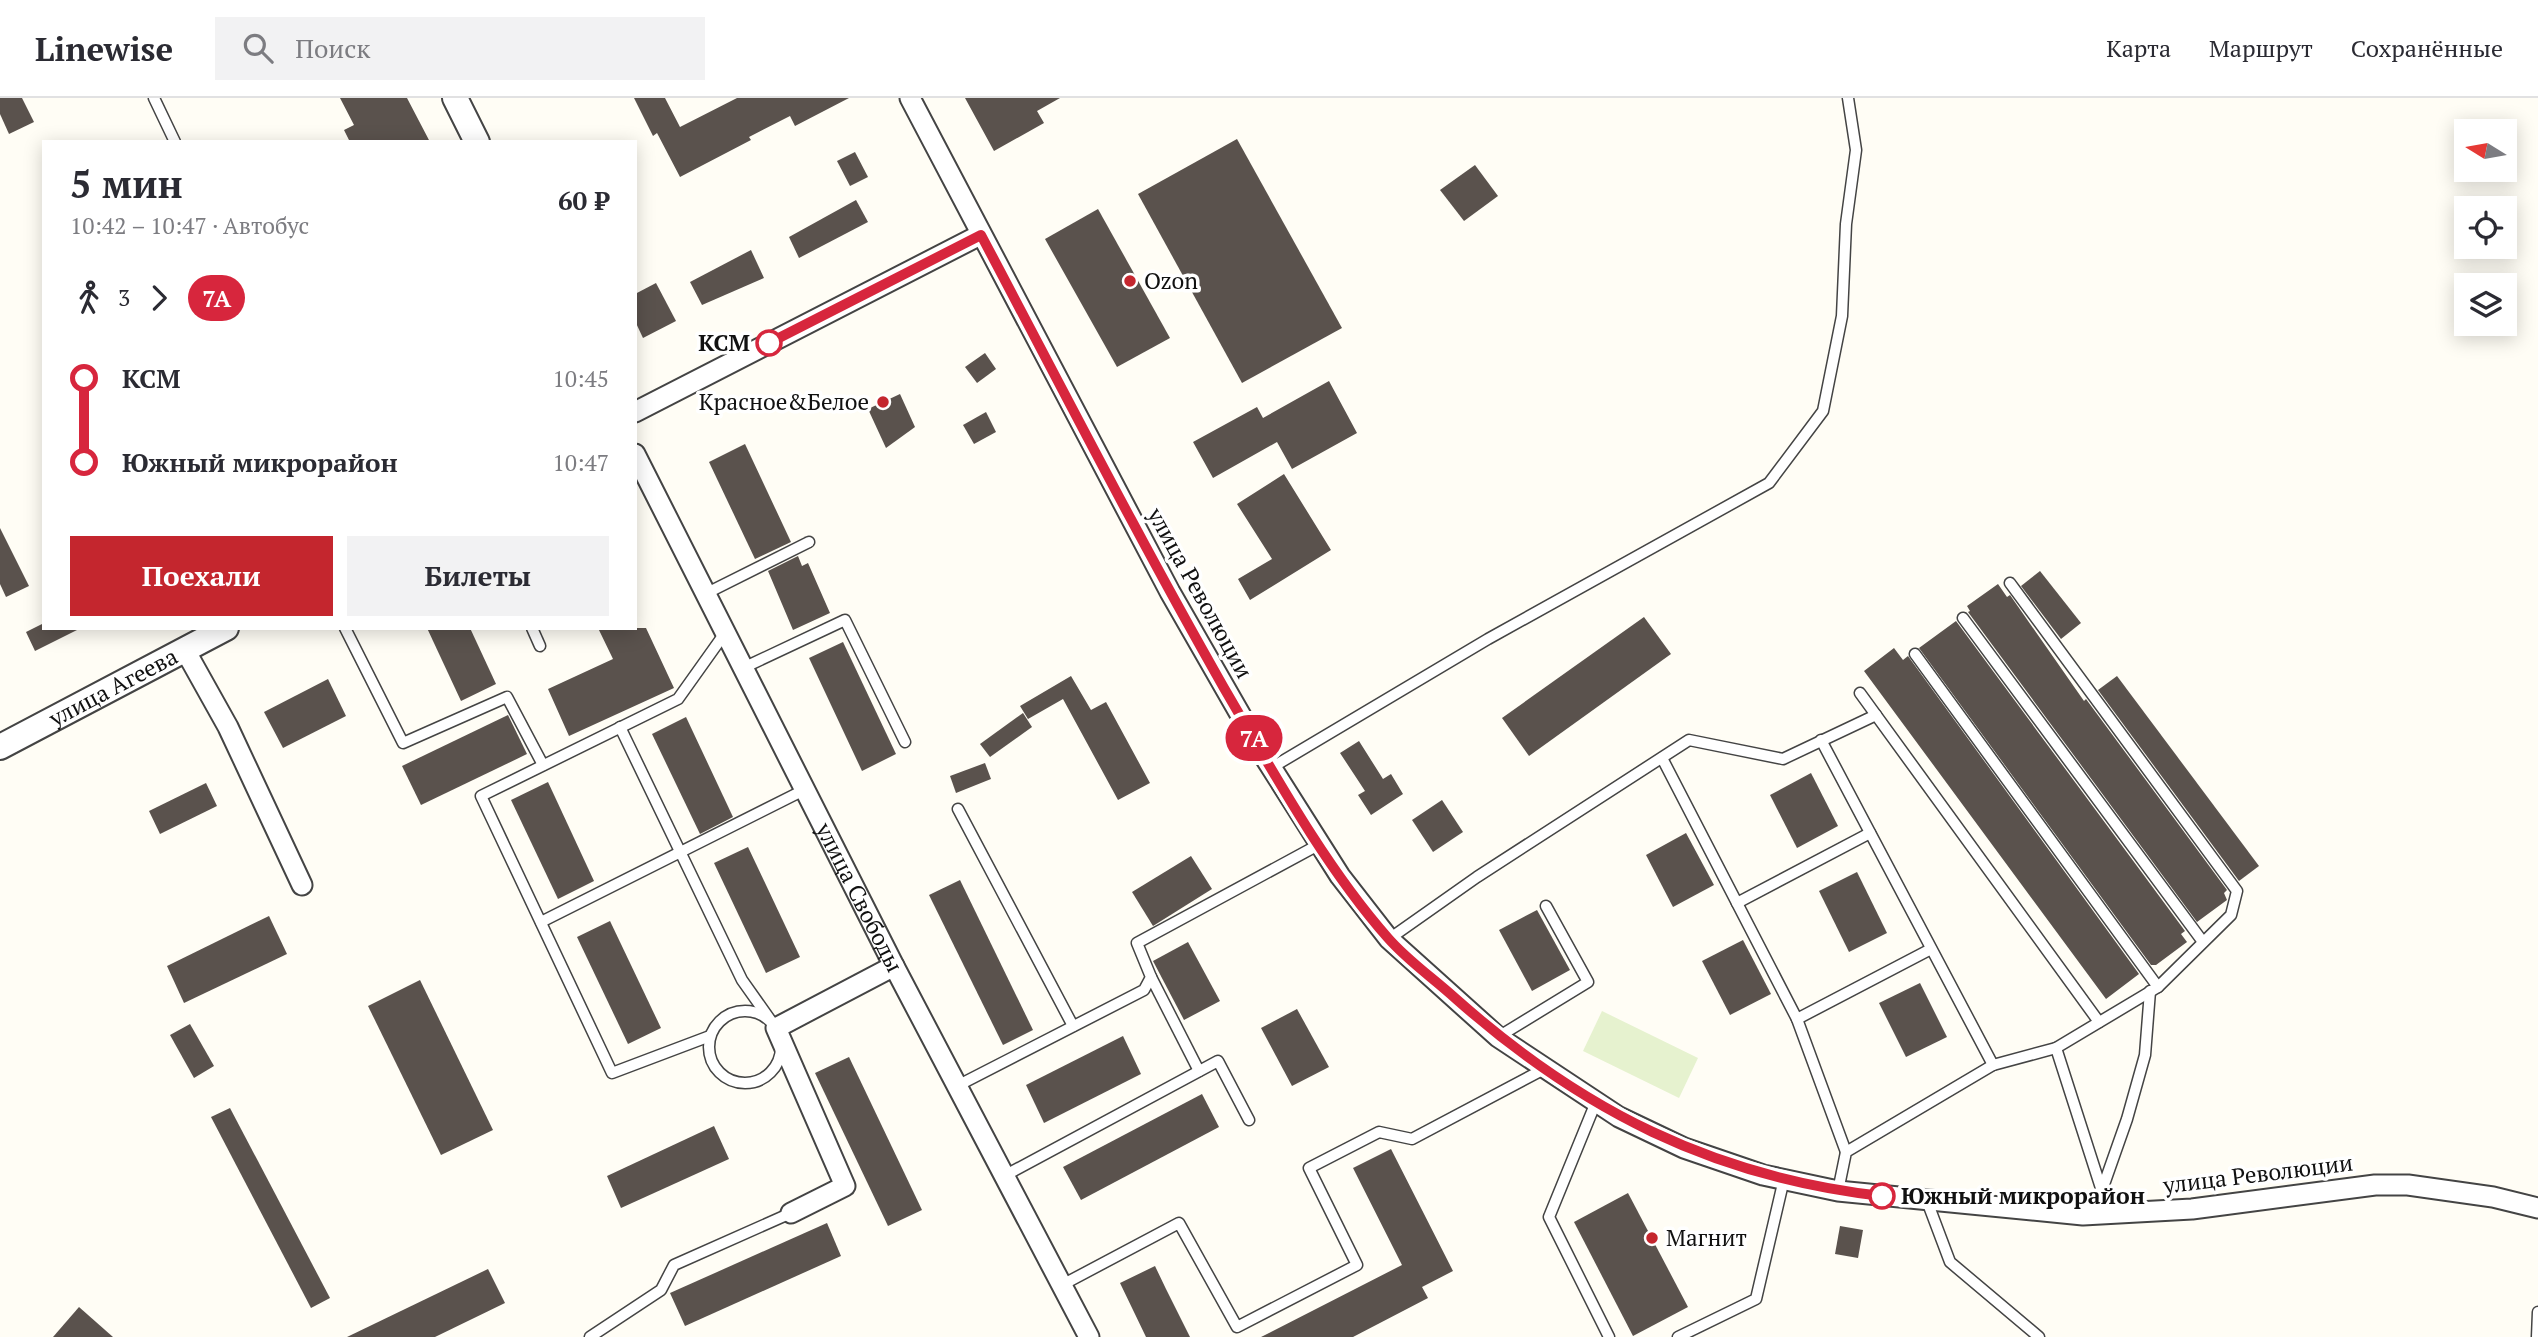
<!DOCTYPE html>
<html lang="ru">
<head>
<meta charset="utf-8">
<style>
  body { margin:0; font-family:"PT Serif",serif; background:#f2f2f3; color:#2b2b33; height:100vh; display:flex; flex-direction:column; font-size:26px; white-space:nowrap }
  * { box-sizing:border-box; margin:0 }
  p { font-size:23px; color:#7c7c81 }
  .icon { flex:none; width:38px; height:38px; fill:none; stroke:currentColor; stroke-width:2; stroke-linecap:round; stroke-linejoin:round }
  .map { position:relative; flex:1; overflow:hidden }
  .sheet { position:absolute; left:42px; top:42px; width:595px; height:490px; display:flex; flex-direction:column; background:#fff; border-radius:0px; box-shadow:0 4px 18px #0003 }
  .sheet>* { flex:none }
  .badge { padding:0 14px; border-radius:23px; font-size:24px; line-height:46px }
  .needle { width:46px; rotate:281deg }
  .buttons { position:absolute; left:2454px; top:21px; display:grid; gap:14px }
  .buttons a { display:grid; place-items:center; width:63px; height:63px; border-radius:0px; background:#fff; box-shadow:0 4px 18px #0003; font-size:35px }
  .map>.badge { position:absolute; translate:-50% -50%; box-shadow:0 0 0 4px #fff }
  .legs { display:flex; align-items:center; gap:10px; height:77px; padding:0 28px; font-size:23px }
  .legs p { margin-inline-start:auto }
  .summary { display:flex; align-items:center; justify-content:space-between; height:119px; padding:0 28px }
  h1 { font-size:38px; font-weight:700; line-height:52px }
  .primary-button { display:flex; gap:14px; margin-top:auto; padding:14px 28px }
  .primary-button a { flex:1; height:80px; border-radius:0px; background:#c4262e; color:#fff; font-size:28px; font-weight:700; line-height:80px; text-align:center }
  .primary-button a+a { background:#f2f2f3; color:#2b2b33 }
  ul { padding:0 28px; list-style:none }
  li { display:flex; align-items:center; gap:24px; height:84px; font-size:26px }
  li i { display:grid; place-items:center; width:10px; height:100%; margin:0 9px; background:currentColor }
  li i::after { content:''; width:18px; height:18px; margin:-9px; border:5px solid; border-radius:50%; background:#fff }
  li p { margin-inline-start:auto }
  li:first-child i { background:linear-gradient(#0000 50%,currentColor 0) }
  li:last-child i { background:linear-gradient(currentColor 50%,#0000 0) }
  header { display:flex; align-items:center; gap:42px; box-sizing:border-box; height:98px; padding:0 35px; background:#fff; border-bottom:2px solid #e1e1e2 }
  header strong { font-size:33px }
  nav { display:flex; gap:38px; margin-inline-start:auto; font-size:24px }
  .search { width:490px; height:63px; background:#f2f2f3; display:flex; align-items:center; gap:18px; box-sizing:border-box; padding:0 24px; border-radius:0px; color:#7c7c81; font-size:26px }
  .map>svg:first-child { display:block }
  .pitch { fill:#e6f2cf }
  .building { fill:#5a524d }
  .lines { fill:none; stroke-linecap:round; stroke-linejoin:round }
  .service-casing { stroke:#444; stroke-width:13 }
  .minor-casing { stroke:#444; stroke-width:23 }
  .tertiary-casing { stroke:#444; stroke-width:28 }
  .service { stroke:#fff; stroke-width:10 }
  .minor { stroke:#fff; stroke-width:19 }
  .tertiary { stroke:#fff; stroke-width:24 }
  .line-1-casing { stroke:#fff; stroke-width:16 }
  .line-1 { stroke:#d7263d; stroke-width:10 }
  .poi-dot { fill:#c4262e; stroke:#fff; stroke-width:2.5 }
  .stop-1-dot { fill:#fff; stroke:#d7263d; stroke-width:3.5 }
  .labels { text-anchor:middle; stroke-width:7; stroke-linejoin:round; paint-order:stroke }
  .poi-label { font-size:23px; fill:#111; stroke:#fff; text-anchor:start }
  .stop-label { font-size:23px; font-weight:bold; fill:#111; stroke:#fff; text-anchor:end }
  .street-label { font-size:23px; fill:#111; stroke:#fff }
</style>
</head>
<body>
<header>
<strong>Linewise</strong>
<div class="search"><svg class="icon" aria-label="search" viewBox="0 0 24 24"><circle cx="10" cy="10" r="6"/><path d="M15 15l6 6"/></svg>Поиск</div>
<nav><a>Карта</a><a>Маршрут</a><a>Сохранённые</a></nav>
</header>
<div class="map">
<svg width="2538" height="1239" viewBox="0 0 2538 1239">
  <rect width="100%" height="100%" fill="#fffdf5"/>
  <polygon class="pitch" points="1602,913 1698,960 1679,1000 1583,953"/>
  <g class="building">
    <polygon points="0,0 22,0 34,24 9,36 0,16"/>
    <polygon points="340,0 407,0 430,44 350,44 344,32 354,27"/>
    <polygon points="634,0 665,0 680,29 737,0 849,0 795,28 790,18 749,39 751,42 680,79 657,35 653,38"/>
    <polygon points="965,0 1060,0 1037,13 1044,25 994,53"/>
    <polygon points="1237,41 1342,230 1242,285 1138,96"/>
    <polygon points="855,54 868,79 850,88 837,63"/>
    <polygon points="1475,67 1498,98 1464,123 1440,92"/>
    <polygon points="856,102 868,124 799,160 789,139"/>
    <polygon points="1098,111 1170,240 1117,269 1045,141"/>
    <polygon points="751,152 764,180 702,207 690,184"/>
    <polygon points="656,185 676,223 643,240 635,223 635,196"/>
    <polygon points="985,255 996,271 977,285 965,269"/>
    <polygon points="1329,283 1357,335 1292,371 1277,344 1213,380 1193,344 1257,309 1263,320"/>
    <polygon points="900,296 915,329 886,350 868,311"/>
    <polygon points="986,314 996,334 974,346 963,327"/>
    <polygon points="745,346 791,444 755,461 709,364"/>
    <polygon points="1284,376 1331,452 1250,502 1238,481 1272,461 1237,406"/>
    <polygon points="0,430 29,488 6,499 0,486"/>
    <polygon points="798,458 802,468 808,465 830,515 793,532 768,473"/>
    <polygon points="2040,473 2081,525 2061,541 2021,488"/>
    <polygon points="1998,486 2007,499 2010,497 2084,603 2086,601 2227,792 2224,795 2227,802 2197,824 1968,514 1970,513 1967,508"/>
    <polygon points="1644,519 1671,556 1529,658 1502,620"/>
    <polygon points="1956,523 2185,833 2181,836 2187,844 2156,867 2151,867 1919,550"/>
    <polygon points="44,525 44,530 81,530 35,553 26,534"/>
    <polygon points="427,530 470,530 496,586 461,603"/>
    <polygon points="598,530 646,530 674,590 569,638 548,591 613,561"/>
    <polygon points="843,544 896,656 862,673 809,560"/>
    <polygon points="1894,550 1903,562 1908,558 2139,876 2106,901 1864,573"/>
    <polygon points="1071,578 1091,612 1106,604 1150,685 1118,702 1063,601 1028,621 1020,608"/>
    <polygon points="2117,578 2259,768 2239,783 2098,592"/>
    <polygon points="328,581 346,618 283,650 264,614"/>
    <polygon points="1023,615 1032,629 990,659 980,646"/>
    <polygon points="508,617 527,656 421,707 402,668"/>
    <polygon points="686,619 733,719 700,736 652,636"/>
    <polygon points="1359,643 1383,681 1391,676 1403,696 1371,717 1358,697 1365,693 1340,655"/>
    <polygon points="985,665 991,681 956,695 950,678"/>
    <polygon points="1811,675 1838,728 1797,750 1770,697"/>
    <polygon points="548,684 594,783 558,801 511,702"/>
    <polygon points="206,685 217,708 160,736 149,713"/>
    <polygon points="1442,702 1463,734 1433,754 1412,722"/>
    <polygon points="1686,735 1714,787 1673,809 1646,757"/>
    <polygon points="748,749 800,859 766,875 714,765"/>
    <polygon points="1191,758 1212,791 1153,828 1132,794"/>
    <polygon points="1857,774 1887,835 1849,854 1819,793"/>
    <polygon points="960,782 1033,932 1003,947 929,797"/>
    <polygon points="1537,812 1570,872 1532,893 1499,832"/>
    <polygon points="269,818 287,856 184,905 167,868"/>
    <polygon points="610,823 661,930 628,946 577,839"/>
    <polygon points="1743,842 1771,896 1730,917 1702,863"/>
    <polygon points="1188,844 1220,903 1184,922 1153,863"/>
    <polygon points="420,882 493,1032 441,1057 368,908"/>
    <polygon points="1920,885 1947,939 1906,959 1879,905"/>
    <polygon points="1297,911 1329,969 1292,988 1261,930"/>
    <polygon points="190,926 214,968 194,980 170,937"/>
    <polygon points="1123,938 1141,976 1044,1025 1026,987"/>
    <polygon points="849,959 922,1112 888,1128 815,975"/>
    <polygon points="1202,996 1219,1029 1081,1102 1063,1069"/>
    <polygon points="230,1010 330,1200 311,1210 211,1019"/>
    <polygon points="714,1028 729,1061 621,1110 607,1078"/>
    <polygon points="1391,1051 1453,1173 1422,1189 1428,1200 1353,1239 1261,1239 1402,1167 1353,1070"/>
    <polygon points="1628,1095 1688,1209 1633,1238 1574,1124"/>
    <polygon points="827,1125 841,1158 685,1228 670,1195"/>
    <polygon points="1840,1128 1863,1132 1858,1160 1835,1156"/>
    <polygon points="1155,1168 1166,1191 1190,1239 1146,1239 1120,1185"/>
    <polygon points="488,1171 505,1205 435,1239 347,1239"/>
    <polygon points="79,1209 113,1239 53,1239"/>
  </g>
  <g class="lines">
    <defs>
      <g id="service">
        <polyline points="154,0 175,44"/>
        <polyline points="2010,485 2237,793 2231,817 2158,889 2056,950 2109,1115"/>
        <polyline points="705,496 809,444"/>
        <polyline points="1963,520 2203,844"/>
        <polyline points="345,530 403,645 507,599 543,667"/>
        <polyline points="532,530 540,548"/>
        <polyline points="1915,556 2158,889"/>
        <polyline points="743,570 845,522 905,644"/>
        <polyline points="1860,595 2099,924"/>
        <polyline points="620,629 742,882 776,930"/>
        <polyline points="1821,642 1993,967"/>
        <polyline points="1662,660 1797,921 1846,1054"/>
        <polyline points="1271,670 1488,541 1769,385 1823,313 1842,218 1846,126 1856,52 1848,0"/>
        <polyline points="958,711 1073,928"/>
        <polyline points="1737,805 1870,735"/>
        <polyline points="541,824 804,692"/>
        <polyline points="1389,841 1477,779 1689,642 1783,661 1876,617"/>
        <polyline points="1151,879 1199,973"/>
        <circle cx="745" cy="949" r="36"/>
        <polyline points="1797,921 1931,851"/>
        <polyline points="710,938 612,975 481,698 678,601 725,535"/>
        <polyline points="1498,939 1588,884 1546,808"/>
        <polyline points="957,988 1144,892 1151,879 1137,845 1320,746"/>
        <polyline points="1596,1004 1549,1119 1609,1239"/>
        <polyline points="1004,1078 1218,963 1249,1022"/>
        <polyline points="2102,1092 2127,1021 2145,957 2150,893"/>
        <polyline points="1838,1093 1846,1054 1993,967 2056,950"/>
        <polyline points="1927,1103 1950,1164 2039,1239"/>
        <polyline points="1062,1187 1179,1125 1237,1229 1357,1167 1309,1070 1379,1034 1412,1041 1546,970"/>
        <polyline points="590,1239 661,1192 674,1167 791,1115"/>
        <polyline points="1678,1239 1756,1201 1784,1081"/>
        <polyline points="2537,1239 2538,1214"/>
      </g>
      <g id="minor">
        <polyline points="910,0 1170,494 1264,658 1340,778 1389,841 1498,939 1619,1019 1684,1050 1763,1077 1838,1093 2083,1117 2192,1111 2375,1087 2408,1087 2493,1099 2538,1110"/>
        <polyline points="635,314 980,137"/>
        <path id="s1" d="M635,356L894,868L1089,1239"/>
        <polyline points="185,552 228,629 302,787"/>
        <polyline points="791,1115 845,1088 776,930 894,868"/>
      </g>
      <g id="tertiary">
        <polyline points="455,0 477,44"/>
        <path id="s2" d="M0,649L226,530"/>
      </g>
    </defs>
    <use href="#service" class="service-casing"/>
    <use href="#minor" class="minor-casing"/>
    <use href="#tertiary" class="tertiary-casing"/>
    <use href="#service" class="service"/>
    <use href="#minor" class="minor"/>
    <use href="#tertiary" class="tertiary"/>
  </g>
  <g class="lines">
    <defs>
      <path id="line-1" d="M769,245L981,137C1061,288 1139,441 1224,590C1272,672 1325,769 1388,840C1407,862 1433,880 1455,900C1581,1012 1713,1079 1882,1098"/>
    </defs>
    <use href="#line-1" class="line-1-casing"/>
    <use href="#line-1" class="line-1"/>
  </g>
  <g class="poi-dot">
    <circle cx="1130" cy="183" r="7"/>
    <circle cx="883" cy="304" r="7"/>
    <circle cx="1652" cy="1140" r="7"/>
  </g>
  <g class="stop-1-dot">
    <circle cx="769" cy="245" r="12"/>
    <circle cx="1882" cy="1098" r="12"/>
  </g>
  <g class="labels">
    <g class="poi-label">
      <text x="1144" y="191">Ozon</text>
      <text x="869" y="312" text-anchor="end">Красное&amp;Белое</text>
      <text x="1666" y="1148">Магнит</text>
    </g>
    <g class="stop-label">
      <text x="750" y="253">КСМ</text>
      <text x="1901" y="1106" text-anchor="start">Южный микрорайон</text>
    </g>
    <g class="street-label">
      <text transform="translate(1200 495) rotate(61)" y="8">улица Революции</text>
      <text dy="8" stroke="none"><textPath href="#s2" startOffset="128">улица Агеева</textPath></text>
      <text dy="8" stroke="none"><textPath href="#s1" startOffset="497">улица Свободы</textPath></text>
      <text transform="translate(2258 1076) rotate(-7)" y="8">улица Революции</text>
    </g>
  </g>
</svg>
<div class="buttons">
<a><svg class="needle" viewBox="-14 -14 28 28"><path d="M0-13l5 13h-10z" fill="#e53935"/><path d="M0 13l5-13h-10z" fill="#7c7c81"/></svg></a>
<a><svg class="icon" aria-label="locate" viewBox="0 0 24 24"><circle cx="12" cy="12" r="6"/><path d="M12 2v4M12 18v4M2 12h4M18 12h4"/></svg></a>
<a><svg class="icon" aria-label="layers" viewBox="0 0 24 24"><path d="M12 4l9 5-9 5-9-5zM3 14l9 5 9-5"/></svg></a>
</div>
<b class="badge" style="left:1254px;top:640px;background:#d7263d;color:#fff">7А</b>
<section class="sheet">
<div class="summary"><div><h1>5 мин</h1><p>10:42 – 10:47 · Автобус</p></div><b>60 ₽</b></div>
<div class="legs"><svg class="icon" aria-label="walk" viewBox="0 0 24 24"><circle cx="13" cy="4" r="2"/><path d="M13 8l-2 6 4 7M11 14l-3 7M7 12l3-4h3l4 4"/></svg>3<svg class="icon" aria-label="forward" viewBox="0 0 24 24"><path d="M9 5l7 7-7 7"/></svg><b class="badge" style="background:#d7263d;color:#fff">7А</b></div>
<ul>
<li><i style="color:#d7263d"></i><b>КСМ</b><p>10:45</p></li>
<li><i style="color:#d7263d"></i><b>Южный микрорайон</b><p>10:47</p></li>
</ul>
<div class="primary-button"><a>Поехали</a><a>Билеты</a></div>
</section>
</div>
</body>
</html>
